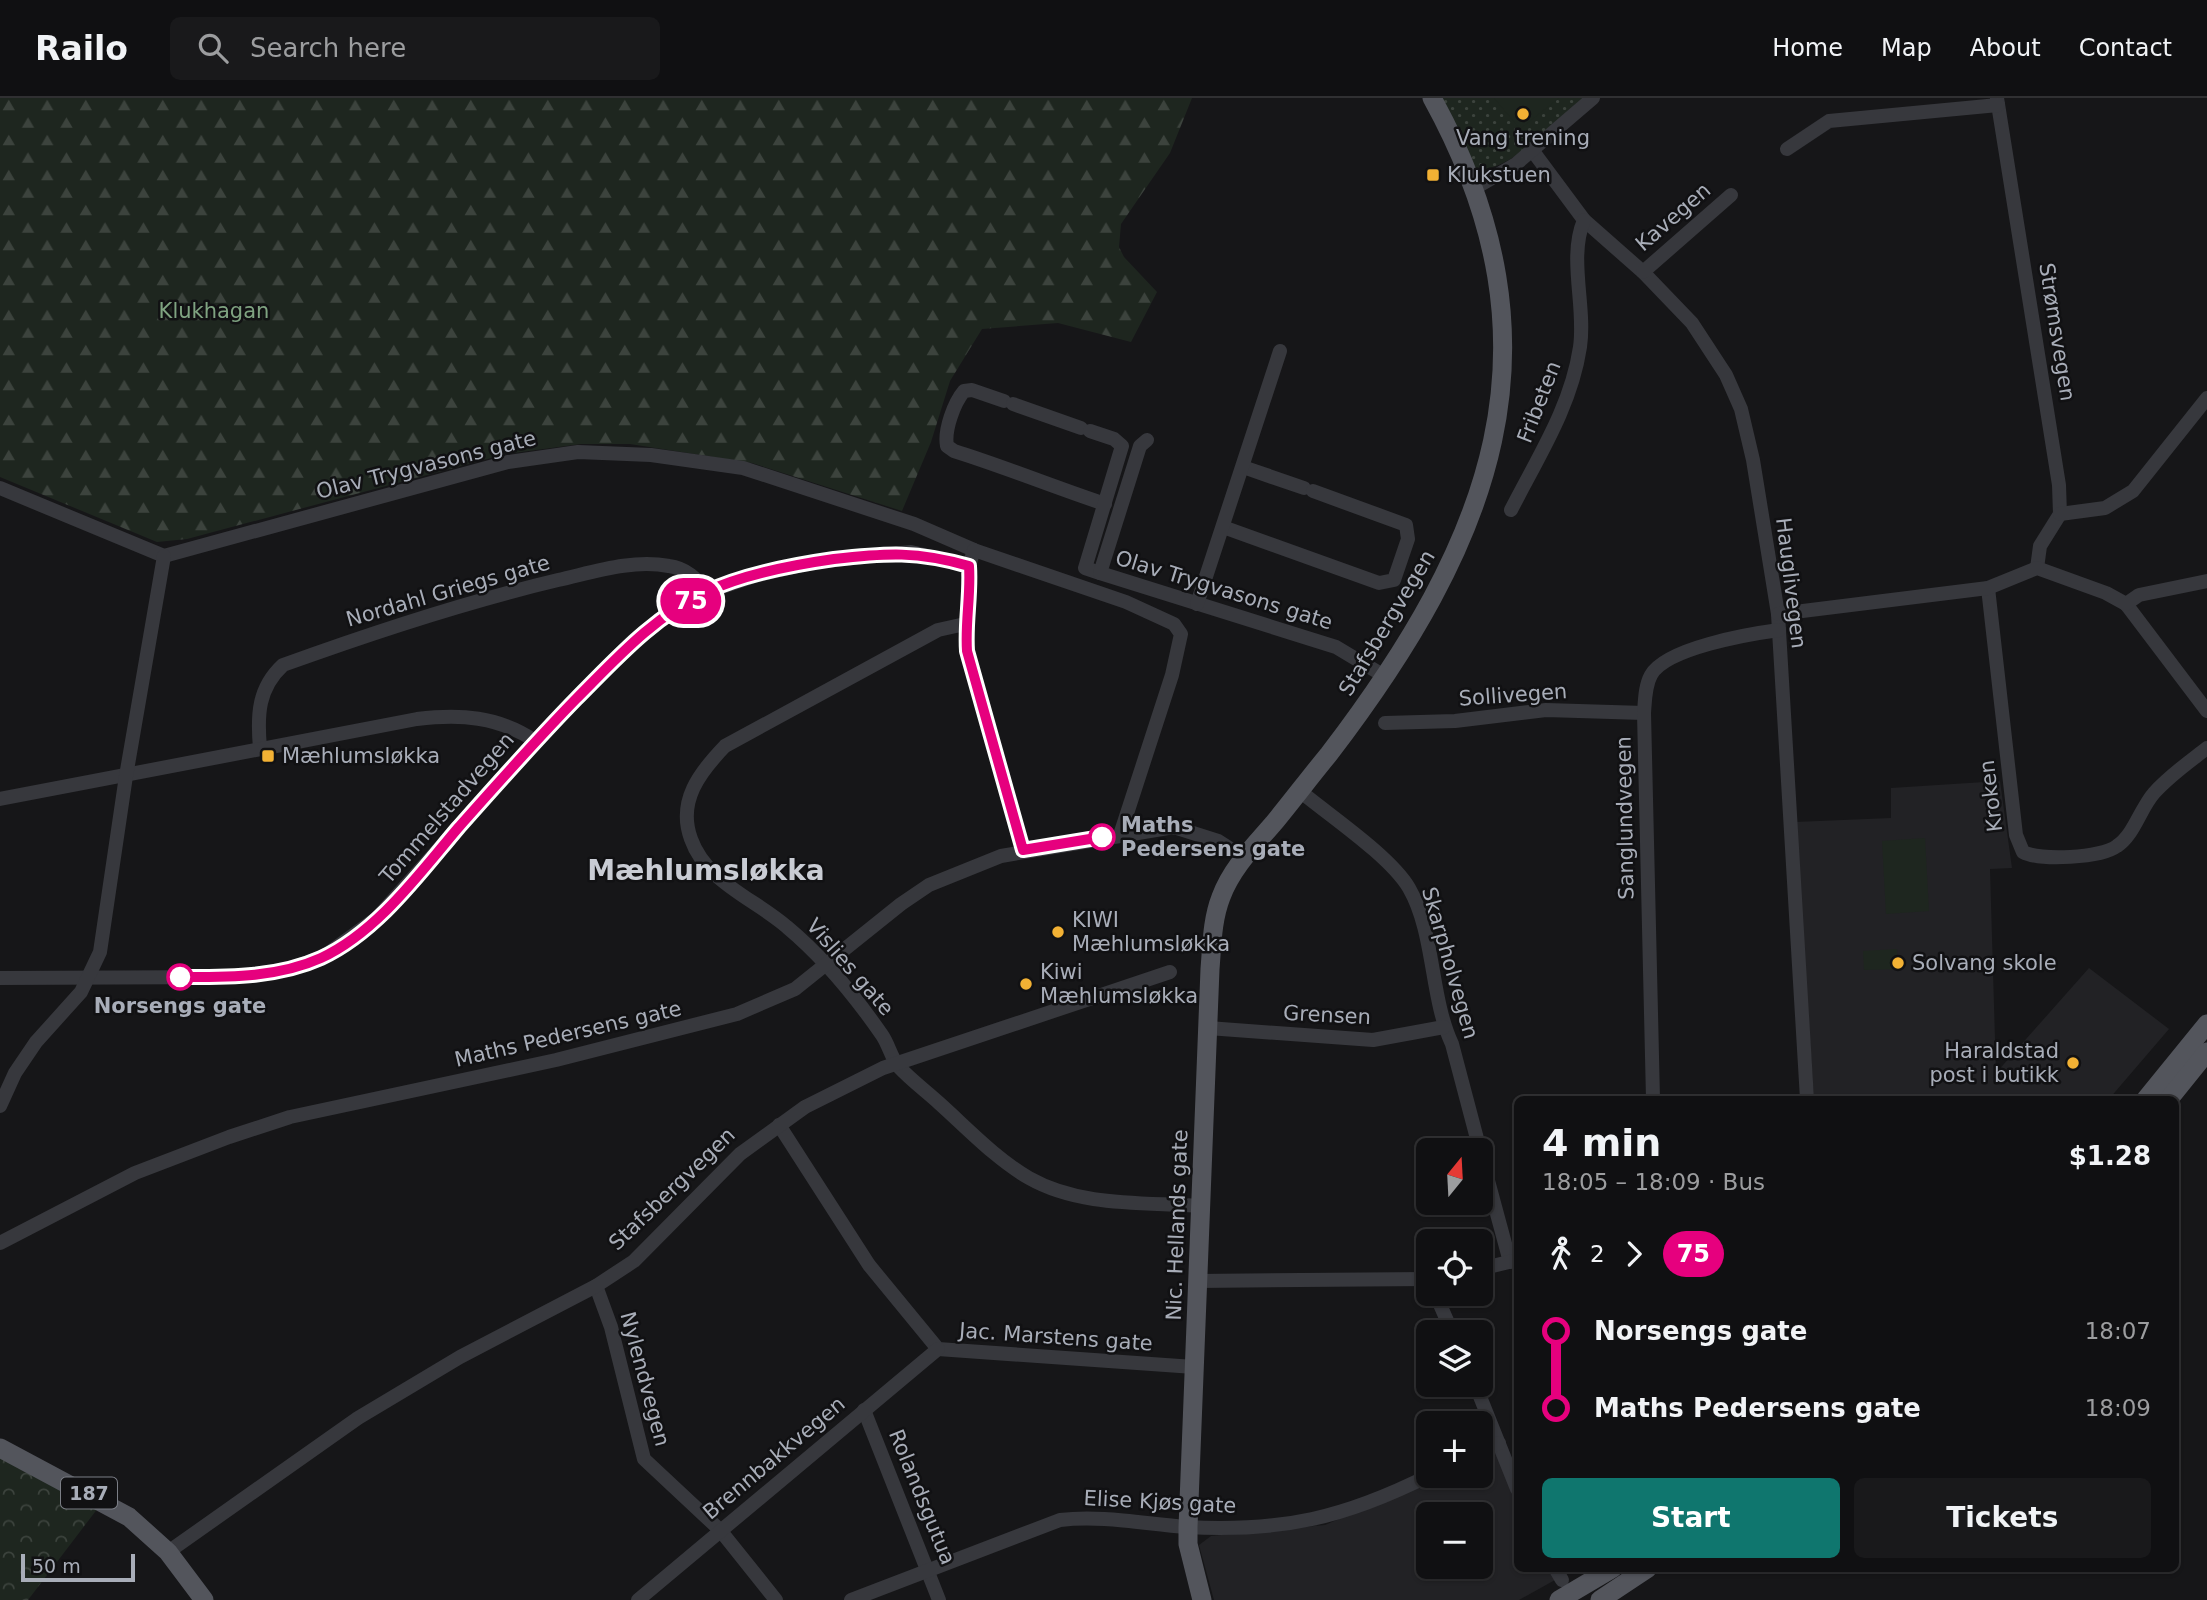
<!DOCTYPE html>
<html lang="en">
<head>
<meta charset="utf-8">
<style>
  body { margin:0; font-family:"DejaVu Sans",sans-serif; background:#19191b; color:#f1f3f6; height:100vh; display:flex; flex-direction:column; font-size:26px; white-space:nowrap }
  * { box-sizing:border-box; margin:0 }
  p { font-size:23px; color:#9c9d9f }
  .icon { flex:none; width:38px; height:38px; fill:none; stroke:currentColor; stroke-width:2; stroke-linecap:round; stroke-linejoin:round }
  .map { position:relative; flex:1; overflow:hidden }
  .drawer { position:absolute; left:1514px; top:998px; width:665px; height:476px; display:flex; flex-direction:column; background:#101012; border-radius:10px; box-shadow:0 2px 5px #0004,0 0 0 2px #303032 }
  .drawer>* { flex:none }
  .badge { padding:0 14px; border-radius:23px; font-size:24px; line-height:46px }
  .needle { width:46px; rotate:18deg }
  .tools { position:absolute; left:1416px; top:1040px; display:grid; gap:14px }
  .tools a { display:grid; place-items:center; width:77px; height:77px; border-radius:10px; background:#101012; box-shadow:0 2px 5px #0004,0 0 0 2px #303032; font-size:35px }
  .scale { position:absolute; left:21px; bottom:18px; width:114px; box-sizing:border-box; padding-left:7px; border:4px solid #a8adb8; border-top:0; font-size:19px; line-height:24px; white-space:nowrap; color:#a8adb8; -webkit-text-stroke:5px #111113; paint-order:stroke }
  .map>.badge { position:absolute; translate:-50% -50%; box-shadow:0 0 0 4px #fff }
  .legs { display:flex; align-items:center; gap:10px; height:77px; padding:0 28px; font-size:23px }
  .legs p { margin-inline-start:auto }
  .overview { display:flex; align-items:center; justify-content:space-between; height:119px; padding:0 28px }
  h1 { font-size:38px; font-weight:700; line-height:52px }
  .cta { display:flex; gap:14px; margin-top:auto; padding:14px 28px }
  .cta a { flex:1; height:80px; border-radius:10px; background:#0f766e; color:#fff; font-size:28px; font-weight:700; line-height:80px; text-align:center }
  .cta a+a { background:#19191b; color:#f1f3f6 }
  ul { padding:0 28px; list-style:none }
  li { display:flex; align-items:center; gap:24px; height:77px; font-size:26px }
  li i { display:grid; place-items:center; width:10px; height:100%; margin:0 9px; background:currentColor }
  li i::after { content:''; width:18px; height:18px; margin:-9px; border:5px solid; border-radius:50%; background:#101012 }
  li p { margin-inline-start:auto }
  li:first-child i { background:linear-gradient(#0000 50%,currentColor 0) }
  li:last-child i { background:linear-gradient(currentColor 50%,#0000 0) }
  header { display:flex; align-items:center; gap:42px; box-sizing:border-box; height:98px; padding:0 35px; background:#101012; border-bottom:2px solid #303032 }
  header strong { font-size:33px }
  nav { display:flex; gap:38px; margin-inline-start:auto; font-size:24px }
  .search { width:490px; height:63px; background:#19191b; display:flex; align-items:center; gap:18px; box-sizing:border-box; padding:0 24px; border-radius:10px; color:#9c9d9f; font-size:26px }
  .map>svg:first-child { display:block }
  .built { fill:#222225; fill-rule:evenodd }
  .grass { fill:url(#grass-dots) }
  .forest { fill:url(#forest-firs) }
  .park { fill:url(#park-crowns) }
  .pitch { fill:#1e261f }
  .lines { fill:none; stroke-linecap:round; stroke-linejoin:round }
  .minor { stroke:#37383d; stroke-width:14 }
  .major { stroke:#53555c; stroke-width:19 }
  .line-1-casing { stroke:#fff; stroke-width:16 }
  .line-1 { stroke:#e6007e; stroke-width:10 }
  .poi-dot { fill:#f2b134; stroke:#111113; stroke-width:2.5 }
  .stop-1-dot { fill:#fff; stroke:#e6007e; stroke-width:3.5 }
  .labels { text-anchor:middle; stroke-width:5; stroke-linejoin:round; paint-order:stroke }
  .shield { fill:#111113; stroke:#7b7e86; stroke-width:2 }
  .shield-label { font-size:19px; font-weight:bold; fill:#a8adb8 }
  .poi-label { font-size:21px; fill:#a8adb8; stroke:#111113; text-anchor:start }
  .street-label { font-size:21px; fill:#a8adb8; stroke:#111113 }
  .park-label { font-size:21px; fill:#7fa381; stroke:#111113 }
  .stop-label { font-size:21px; font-weight:bold; fill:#a8adb8; stroke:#111113; text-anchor:start }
  .district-label { font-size:28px; font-weight:bold; fill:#c9ccd4; stroke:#111113 }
</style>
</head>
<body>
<header>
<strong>Railo</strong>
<div class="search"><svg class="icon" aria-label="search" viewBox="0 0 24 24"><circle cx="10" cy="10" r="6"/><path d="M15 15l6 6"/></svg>Search here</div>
<nav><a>Home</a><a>Map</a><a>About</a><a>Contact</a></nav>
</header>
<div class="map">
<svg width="2207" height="1502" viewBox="0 0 2207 1502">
  <defs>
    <pattern id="grass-dots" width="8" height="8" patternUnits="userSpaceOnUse" patternTransform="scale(1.75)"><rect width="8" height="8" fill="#1e261f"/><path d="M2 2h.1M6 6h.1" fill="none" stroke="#3c433d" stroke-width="1.8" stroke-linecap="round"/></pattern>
    <pattern id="forest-firs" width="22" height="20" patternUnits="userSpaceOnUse" patternTransform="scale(1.75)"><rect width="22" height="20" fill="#1e261f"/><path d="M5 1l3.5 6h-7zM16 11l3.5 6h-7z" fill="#3c433d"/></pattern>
    <pattern id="park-crowns" width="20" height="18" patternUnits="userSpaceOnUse" patternTransform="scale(1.75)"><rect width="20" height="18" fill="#1e261f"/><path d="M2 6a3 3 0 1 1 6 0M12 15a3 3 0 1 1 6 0" fill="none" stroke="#3c433d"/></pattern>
  </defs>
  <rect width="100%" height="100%" fill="#161618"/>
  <g class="built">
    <polygon points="2000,683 2012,770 1990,771 1996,975 2089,870 2169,931 2109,1001 1814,1001 1795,724 1891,720 1891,690"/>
    <path d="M1497,1354L1517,1399V1470H1550L1555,1482L1519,1502H1214L1199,1447L1211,1438L1325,1427L1441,1377H1480L1481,1360ZM1428,1416H1480V1468H1428Z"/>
  </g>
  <path class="grass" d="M1442,0H1583C1560,20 1502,83 1473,69Z"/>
  <polygon class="forest" points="0,0 1192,0 1170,55 1121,126 1119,149 1124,159 1157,194 1131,244 1058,225 982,231 950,283 931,344 902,413 752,365 630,346 581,346 506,356 187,441 157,444 0,379"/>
  <polygon class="park" points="0,1359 98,1410 28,1502 0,1502"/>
  <g class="pitch">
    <polygon points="1494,0 1559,0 1520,31"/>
    <polygon points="1925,740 1929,813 1886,816 1882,743"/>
    <polygon points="1897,851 1898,871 1864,872 1863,853"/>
  </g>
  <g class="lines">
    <g class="minor">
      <polyline points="1997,0 2059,387 2060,416 2040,448 2037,470"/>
      <polyline points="1787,51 1829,23 1998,7"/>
      <polyline points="1532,52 1584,122 1643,174 1692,225 1726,277 1741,311 1753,362 1778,516 1807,1001"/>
      <polyline points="1475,90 1516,66 1593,0"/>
      <polyline points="1643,174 1731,97"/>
      <path d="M1004,303L972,292L964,293C954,305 944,332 947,348L954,353C1005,369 1054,389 1105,406"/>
      <polyline points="1013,306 1081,330"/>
      <polyline points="1090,333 1114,341 1122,348 1085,470 1100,475"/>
      <polyline points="1147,342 1140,348 1100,475 1336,549 1386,579"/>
      <polyline points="1243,369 1304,390"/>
      <polyline points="0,390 164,458 508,364 578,354 651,357 743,370 914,426 974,452 969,468"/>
      <path d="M1511,412C1538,359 1571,309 1580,249C1586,208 1568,160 1584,122"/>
      <polyline points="2060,416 2105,410 2133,393 2207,300"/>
      <polyline points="1223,429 1379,485 1394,482 1408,441 1406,427 1313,393"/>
      <polyline points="974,452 1126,504 1174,526 1181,536 1172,577 1120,737"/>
      <path d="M1988,490L2016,737L2023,754C2040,763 2101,760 2117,748C2134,737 2140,711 2154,695C2169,678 2189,664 2207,650"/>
      <polyline points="1197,506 1280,253"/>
      <polyline points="2126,506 2207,613"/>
      <polyline points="1778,516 1988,490 2037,470 2106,495 2126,506 2139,497 2207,483"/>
      <path d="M965,526L938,532L725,648C700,674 677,703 691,741C706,784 755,801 787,829C823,859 855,898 882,937C889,947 891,960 899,969C911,982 926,993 939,1005C967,1030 996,1061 1029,1080C1080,1109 1143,1104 1200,1108"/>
      <polyline points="1385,625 1455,623 1546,612 1644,615"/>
      <path d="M260,650C257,617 258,590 283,567C374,534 465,504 558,482C594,474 632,461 669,468C686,470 697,481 707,494"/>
      <path d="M1300,693C1330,718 1390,758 1409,790C1435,835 1430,899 1452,946L1480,1052"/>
      <path d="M0,701L417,621C460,616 498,618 535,643"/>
      <path d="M0,880L231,879L285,872L323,859L377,820L535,643L634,542L670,514L707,494L754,478L815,464L911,454L969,468C971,497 965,524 967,553L1023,752"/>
      <polyline points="1208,930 1373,942 1444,929"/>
      <path d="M1653,1001L1644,615C1645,602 1645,588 1651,577C1666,550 1749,536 1779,532"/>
      <polyline points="0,1008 15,975 36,944 81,894 100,854 126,678 164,458"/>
      <polyline points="779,1027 869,1167 938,1251 1194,1269"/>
      <polyline points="1480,1053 1510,1164"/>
      <polyline points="0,1145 135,1075 229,1039 290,1019 556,962 737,916 795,891 901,806 929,787 1001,758 1174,729 1218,743 1243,759"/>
      <polyline points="1480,1171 1517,1162"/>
      <polyline points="1197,1183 1428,1181"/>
      <polyline points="596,1188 611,1229 644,1361 720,1432 776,1502"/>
      <polyline points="1435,1195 1452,1234"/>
      <polyline points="1475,1286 1517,1391"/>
      <polyline points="864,1312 939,1502"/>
      <polyline points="1480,1354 1499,1345"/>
      <polyline points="168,1454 358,1320 460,1259 596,1188 634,1163 740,1056 805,1009 883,970 1170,874"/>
      <polyline points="1555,1470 1562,1482"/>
      <polyline points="638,1502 938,1251"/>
      <path d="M851,1502L1060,1422C1102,1417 1145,1426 1187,1429C1283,1434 1344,1420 1430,1377"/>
    </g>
    <g class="major">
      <polyline points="2146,1001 2207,926"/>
      <polyline points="2169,1001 2207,954"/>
      <polyline points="0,1350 129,1419 168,1454 204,1502"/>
      <path d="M1202,1502L1188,1446V1429L1210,871C1212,847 1212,822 1221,799C1232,770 1253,749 1273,726C1292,703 1310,679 1329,656C1490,445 1570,250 1432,0"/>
      <polyline points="1559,1502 1613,1470"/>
      <polyline points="1600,1502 1648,1470"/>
    </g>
  </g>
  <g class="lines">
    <defs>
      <path id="line-1" d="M180,879C227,879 277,880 321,860C377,834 419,776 458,730C497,686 535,643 576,601C616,561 653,519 706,494C744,476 792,467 834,461C887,455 917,453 969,468C971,497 965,524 967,553L1023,752L1102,739"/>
    </defs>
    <use href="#line-1" class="line-1-casing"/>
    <use href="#line-1" class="line-1"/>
  </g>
  <g class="poi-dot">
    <circle cx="1523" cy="16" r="7"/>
    <rect x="1426" y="70" width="14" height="14" rx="3.5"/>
    <rect x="261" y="651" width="14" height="14" rx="3.5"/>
    <circle cx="1058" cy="834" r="7"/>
    <circle cx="1898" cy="865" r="7"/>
    <circle cx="1026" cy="886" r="7"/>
    <circle cx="2073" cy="965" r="7"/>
  </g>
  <g class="stop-1-dot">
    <circle cx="1102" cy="739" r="12"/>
    <circle cx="180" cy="879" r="12"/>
  </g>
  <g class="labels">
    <rect class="shield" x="61" y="1379.5" width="56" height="31" rx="5"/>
    <g class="shield-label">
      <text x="89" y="1402">187</text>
    </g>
    <g class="poi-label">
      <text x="1523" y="47" text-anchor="middle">Vang trening</text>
      <text x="1447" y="84">Klukstuen</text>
      <text x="282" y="665">Mæhlumsløkka</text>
      <text x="1072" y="829">KIWI<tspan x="1072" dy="24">Mæhlumsløkka</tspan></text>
      <text x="1912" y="872">Solvang skole</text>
      <text x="1040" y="881">Kiwi<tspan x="1040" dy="24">Mæhlumsløkka</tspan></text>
      <text x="2059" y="960" text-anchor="end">Haraldstad<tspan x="2059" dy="24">post i butikk</tspan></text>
    </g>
    <g class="street-label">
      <text transform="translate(1673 119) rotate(-41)" y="7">Kavegen</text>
      <text transform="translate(2057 234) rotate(81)" y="7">Strømsvegen</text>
      <text transform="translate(1539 304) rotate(-69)" y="7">Fribeten</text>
      <text transform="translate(426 367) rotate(-14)" y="7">Olav Trygvasons gate</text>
      <text transform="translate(1791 485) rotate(83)" y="7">Hauglivegen</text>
      <text transform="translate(1224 492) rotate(17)" y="7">Olav Trygvasons gate</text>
      <text transform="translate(448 493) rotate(-16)" y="7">Nordahl Griegs gate</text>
      <text transform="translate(1387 525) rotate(-59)" y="7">Stafsbergvegen</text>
      <text transform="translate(1513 597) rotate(-4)" y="7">Sollivegen</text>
      <text transform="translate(1991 698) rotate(-97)" y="7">Kroken</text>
      <text transform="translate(447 710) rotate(-49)" y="7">Tommelstadvegen</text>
      <text transform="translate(1625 720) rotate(-91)" y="7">Sanglundvegen</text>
      <text transform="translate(1450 865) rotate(74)" y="7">Skarpholvegen</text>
      <text transform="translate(850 869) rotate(49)" y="7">Vislies gate</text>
      <text transform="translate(1327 917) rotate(3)" y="7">Grensen</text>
      <text transform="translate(568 936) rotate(-13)" y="7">Maths Pedersens gate</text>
      <text transform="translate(672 1091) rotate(-44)" y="7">Stafsbergvegen</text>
      <text transform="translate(1177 1127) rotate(-88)" y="7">Nic. Hellands gate</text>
      <text transform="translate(1056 1239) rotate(4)" y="7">Jac. Marstens gate</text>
      <text transform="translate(645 1281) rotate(75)" y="7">Nylendvegen</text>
      <text transform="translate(774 1360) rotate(-40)" y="7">Brennbakkvegen</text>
      <text transform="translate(922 1399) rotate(68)" y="7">Rolandsgutua</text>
      <text transform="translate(1160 1404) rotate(3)" y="7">Elise Kjøs gate</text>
    </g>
    <g class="park-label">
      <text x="214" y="220">Klukhagan</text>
    </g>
    <g class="stop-label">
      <text x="1121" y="734">Maths<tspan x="1121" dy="24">Pedersens gate</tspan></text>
      <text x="180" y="915" text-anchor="middle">Norsengs gate</text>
    </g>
    <g class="district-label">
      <text x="706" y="782">Mæhlumsløkka</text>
    </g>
  </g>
</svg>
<div class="tools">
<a><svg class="needle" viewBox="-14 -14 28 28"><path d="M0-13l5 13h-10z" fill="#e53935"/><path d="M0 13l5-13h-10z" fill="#9c9d9f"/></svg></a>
<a><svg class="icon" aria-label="locate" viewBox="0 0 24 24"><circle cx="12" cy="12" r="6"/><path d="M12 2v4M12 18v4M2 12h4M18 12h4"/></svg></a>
<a><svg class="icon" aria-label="layers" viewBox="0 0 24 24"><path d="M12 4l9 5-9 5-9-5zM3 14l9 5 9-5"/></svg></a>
<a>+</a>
<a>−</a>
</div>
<div class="scale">50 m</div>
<b class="badge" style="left:691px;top:503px;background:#e6007e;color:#fff">75</b>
<section class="drawer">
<div class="overview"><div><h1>4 min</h1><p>18:05 – 18:09 · Bus</p></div><b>$1.28</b></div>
<div class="legs"><svg class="icon" aria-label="walk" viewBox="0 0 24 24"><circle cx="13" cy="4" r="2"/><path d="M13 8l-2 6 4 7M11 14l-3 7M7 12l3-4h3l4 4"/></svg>2<svg class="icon" aria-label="forward" viewBox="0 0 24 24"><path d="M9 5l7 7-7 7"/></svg><b class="badge" style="background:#e6007e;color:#fff">75</b></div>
<ul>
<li><i style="color:#e6007e"></i><b>Norsengs gate</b><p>18:07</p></li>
<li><i style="color:#e6007e"></i><b>Maths Pedersens gate</b><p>18:09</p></li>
</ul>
<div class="cta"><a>Start</a><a>Tickets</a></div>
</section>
</div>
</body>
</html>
